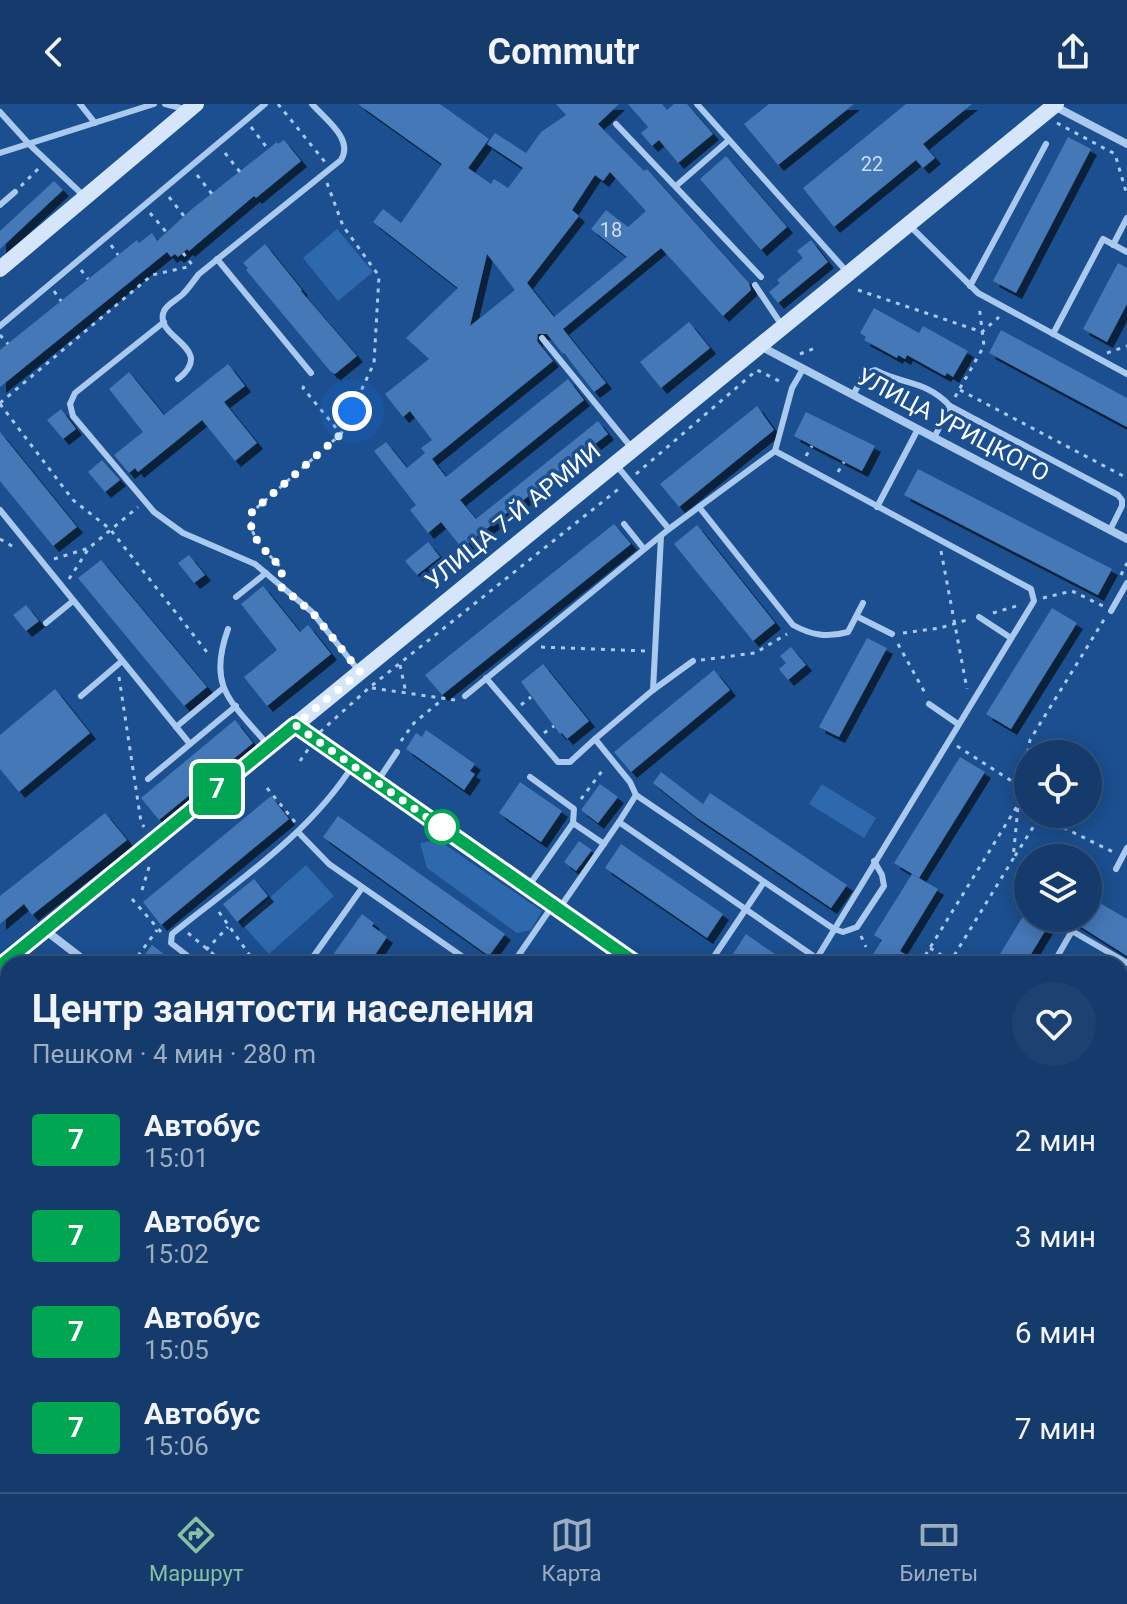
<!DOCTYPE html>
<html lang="ru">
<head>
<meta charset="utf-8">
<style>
  body { margin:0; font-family:Roboto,sans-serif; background:#1d4271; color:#f1f3f6; height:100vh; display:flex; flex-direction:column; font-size:30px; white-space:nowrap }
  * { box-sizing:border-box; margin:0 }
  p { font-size:26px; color:#9dadc1 }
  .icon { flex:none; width:44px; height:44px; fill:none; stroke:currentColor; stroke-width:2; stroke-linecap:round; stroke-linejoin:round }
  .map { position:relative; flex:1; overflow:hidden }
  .panel { position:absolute; left:0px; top:852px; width:1128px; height:536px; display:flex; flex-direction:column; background:#143b6b; border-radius:24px 24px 0 0; box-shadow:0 4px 20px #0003,0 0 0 2px #33557e }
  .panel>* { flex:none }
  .badge { padding:0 16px; border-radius:6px; font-size:28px; line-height:52px }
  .tools { position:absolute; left:1014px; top:636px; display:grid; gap:16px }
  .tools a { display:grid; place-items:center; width:88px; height:88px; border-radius:50%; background:#143b6b; box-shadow:0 4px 20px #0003,0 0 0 2px #33557e; font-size:40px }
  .you { position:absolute; width:40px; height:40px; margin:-20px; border:6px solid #fff; border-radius:50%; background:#1a73e8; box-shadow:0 0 0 12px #1a73e833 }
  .map>.badge { position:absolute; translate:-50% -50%; box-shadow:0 0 0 4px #fff }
  .round { display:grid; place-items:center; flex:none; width:84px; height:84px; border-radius:42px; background:#1d4271 }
  .overview { display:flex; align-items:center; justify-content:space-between; height:136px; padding:0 32px }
  h1 { font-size:38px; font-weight:700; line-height:60px }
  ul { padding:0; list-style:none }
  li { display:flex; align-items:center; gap:24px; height:96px; padding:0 32px }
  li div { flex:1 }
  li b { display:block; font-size:30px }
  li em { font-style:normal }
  li .badge { min-width:88px; font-weight:700; text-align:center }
  header { display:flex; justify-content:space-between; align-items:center; height:104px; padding:0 32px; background:#143b6b; font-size:36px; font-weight:700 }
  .tab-bar { display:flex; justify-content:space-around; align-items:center; height:112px; border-top:2px solid #33557e; background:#143b6b; font-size:22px; color:#9dadc1 }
  .tab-bar a { display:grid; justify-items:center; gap:4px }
  .tab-bar .selected { color:#8abfa5 }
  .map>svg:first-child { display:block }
  .green { fill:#2e69ad }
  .building { fill:#4478b7; fill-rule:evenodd; filter:url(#shadow) }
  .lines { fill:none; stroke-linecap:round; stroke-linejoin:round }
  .path { stroke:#a9c9ee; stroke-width:3; stroke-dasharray:4 6; stroke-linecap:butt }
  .lane { stroke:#a9c9ee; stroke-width:6 }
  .street { stroke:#a9c9ee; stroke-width:8 }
  .secondary { stroke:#d6e6fa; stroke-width:16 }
  .primary { stroke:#f0f6ff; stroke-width:20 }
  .line-casing { stroke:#fff; stroke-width:18 }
  .line { stroke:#00a651; stroke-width:12 }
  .walk { stroke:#fff; stroke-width:8; stroke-dasharray:0 14.4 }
  .stop-dot { fill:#fff; stroke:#00a651; stroke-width:4 }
  .labels { text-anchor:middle; stroke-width:7; stroke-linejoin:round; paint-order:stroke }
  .number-label { font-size:20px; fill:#d0dded }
  .street-label { font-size:24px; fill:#fff; stroke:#1b4f8f }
</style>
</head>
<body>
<header><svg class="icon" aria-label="back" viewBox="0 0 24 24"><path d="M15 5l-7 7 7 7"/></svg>Commutr<svg class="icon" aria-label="share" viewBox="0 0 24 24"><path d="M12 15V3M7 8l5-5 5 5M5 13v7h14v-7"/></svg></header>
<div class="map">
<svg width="1127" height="1388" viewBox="0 0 1127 1388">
  <defs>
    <filter id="shadow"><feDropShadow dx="6" dy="6" stdDeviation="0" flood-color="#0009"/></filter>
  </defs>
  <rect width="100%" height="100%" fill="#1b4f8f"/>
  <g class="green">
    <polygon points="337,125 373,168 338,197 303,154"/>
    <polygon points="822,680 876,714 864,734 809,700"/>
    <polygon points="438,736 542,807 531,826 517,829 427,764 420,739"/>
    <polygon points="306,761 334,792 269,850 241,819"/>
  </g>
  <g class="building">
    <path d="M358,0H440L489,35L468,64L491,80L494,75L508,84L523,64L487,40L495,29L526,49L541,28L566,11L556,0H619L598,20L644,67L647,65L749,179L751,186L723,212L661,144L563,225L606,279L594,288L564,249L563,250L547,230H538L537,237L553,257L432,355L446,373L568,275L584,296L460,396L476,415L598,317L608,330L462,444L441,418L428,429L410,406L416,401L374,347L386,338L407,364L425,349L421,344L432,336L410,307L403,313L385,290L429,255L406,234L458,184L373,118L383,105L401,119L442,60ZM610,68L646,107L628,123L606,106L591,125L627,153L554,213L527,179L579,112L572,106L595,71L603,77ZM487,150L515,186L470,222Z"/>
    <polygon points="628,0 662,0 667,6 674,0 687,0 713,30 678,59 659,36 652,42 641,29 648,23"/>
    <polygon points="769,0 854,0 778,61 744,20"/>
    <polygon points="906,0 972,0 923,40 935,54 923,64 916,56 834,123 803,84"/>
    <polygon points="1068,33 1091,45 1016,189 993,177"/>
    <polygon points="284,36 301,57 256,94 254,92 189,147 187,145 178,153 175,150 171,153 167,148 0,283 0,246 137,136 139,139 152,129 157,137 192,105 277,38 278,40"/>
    <polygon points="726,52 787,123 761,146 700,75"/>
    <polygon points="54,77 63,86 0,145 0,127"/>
    <polygon points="811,136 828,158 778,199 769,188 780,179 777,176 803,154 797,147"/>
    <polygon points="265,140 302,186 301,187 357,252 335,270 331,268 246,166 248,164 243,159"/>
    <polygon points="1118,159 1127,164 1127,200 1107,238 1083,225"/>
    <polygon points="874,204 919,229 923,222 968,247 953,273 947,269 945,272 907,251 905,255 898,251 897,254 864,236 866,233 860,229"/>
    <polygon points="689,218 710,244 661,284 640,258"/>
    <polygon points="1001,226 1127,294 1127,323 989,249"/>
    <polygon points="228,260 245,282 224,298 257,339 235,357 202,316 138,368 135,364 129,369 114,351 143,328 109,285 129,268 164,311"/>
    <polygon points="757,302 774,326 679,403 660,380"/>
    <polygon points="61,305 76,325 63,335 47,316"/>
    <polygon points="806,308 875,342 862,367 794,332"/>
    <polygon points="0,328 77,423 53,442 0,377"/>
    <polygon points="102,356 120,376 105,388 88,368"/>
    <polygon points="918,365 1112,465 1098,491 904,391"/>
    <polygon points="614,420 631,440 442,591 425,571"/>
    <polygon points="697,421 775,519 753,537 674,440"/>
    <polygon points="428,438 440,453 417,471 405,457"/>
    <polygon points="189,451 205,471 194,479 178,459"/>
    <polygon points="101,456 207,583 184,602 78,474"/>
    <polygon points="263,482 300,528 308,521 331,550 267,602 244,573 277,546 241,500"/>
    <polygon points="26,501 39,517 26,527 13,511"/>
    <polygon points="1052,504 1077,519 1011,625 986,610"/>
    <polygon points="867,534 887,544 839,633 819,623"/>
    <polygon points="791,543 806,561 788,576 779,565 786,559 780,552"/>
    <polygon points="543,560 589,617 567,635 562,629 560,630 521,578"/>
    <polygon points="714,566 730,586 631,668 614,648"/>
    <polygon points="55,585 90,629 19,688 0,665 0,631"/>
    <polygon points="235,616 253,639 159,716 141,694"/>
    <polygon points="426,626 475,660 470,667 475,670 464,686 406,645 416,629 422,633"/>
    <polygon points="960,653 985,668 919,774 894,759"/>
    <polygon points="661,668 703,700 710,689 847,781 831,804 696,713 653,679"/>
    <polygon points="520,678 562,707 541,738 499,709"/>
    <polygon points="600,680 618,693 598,719 581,706"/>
    <polygon points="271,692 289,715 161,821 143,798"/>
    <polygon points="105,709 127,736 32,811 24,800 0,820 0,792"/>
    <polygon points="338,712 505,830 489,852 323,733"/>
    <polygon points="579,737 592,746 576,767 564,758"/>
    <polygon points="621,740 723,810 707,834 605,764"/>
    <polygon points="912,770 938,785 900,847 908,852 903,860 867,860 882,836 874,831"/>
    <polygon points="254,775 268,792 237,818 223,800"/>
    <polygon points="1088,792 1127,815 1127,852 1067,814 1088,814"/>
    <polygon points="362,810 374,819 372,822 387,833 369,860 344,860 332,852"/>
    <polygon points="1022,814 1053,814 1025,860 994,860"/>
    <polygon points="746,830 763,842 790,860 741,860 731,853"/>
    <polygon points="152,841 177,860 138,860"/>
  </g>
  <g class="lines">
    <g class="path">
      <polyline points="278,0 325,58"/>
      <polyline points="1057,19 1115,50 1127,91"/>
      <polyline points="251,23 268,45"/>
      <polyline points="225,49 240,68"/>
      <polyline points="197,71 212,90"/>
      <polyline points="327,79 343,122 379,172 374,259 341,330"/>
      <polyline points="21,82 38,65"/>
      <polyline points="169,93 184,112"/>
      <polyline points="150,109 168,130"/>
      <polyline points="111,141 118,151"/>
      <polyline points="183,149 193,162"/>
      <polyline points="81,166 88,175"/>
      <polyline points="858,186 982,228 999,213"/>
      <polyline points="54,187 61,197"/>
      <polyline points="0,231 8,240"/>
      <polyline points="1107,249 1127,242"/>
      <polyline points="800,250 815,244"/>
      <polyline points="960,286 1127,374"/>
      <polyline points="955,293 984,242 979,201"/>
      <polyline points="0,299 152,171 192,162"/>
      <polyline points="0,300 73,396 110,425 210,552"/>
      <polyline points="806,352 812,342"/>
      <polyline points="838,368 844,358"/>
      <polyline points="636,370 757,266 783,279"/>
      <polyline points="0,435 17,445"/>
      <polyline points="941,447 967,585"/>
      <polyline points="54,455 89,444"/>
      <path d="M282,471V465C268,448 245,432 252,408L341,330L303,284L306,277"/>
      <polyline points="1121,471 1127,459"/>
      <polyline points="69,475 89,444 138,403"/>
      <polyline points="1043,494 1072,487 1103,502"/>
      <polyline points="993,509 1020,501"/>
      <polyline points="903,529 940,524 970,515"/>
      <polyline points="898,540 925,589"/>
      <polyline points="541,543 645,547"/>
      <polyline points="701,556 755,549 787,530"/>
      <polyline points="400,561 406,589"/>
      <polyline points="119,573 141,718 144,723"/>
      <polyline points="372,584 455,596"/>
      <polyline points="521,601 531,593"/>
      <polyline points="320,628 370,583 621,383"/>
      <polyline points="544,629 554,622"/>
      <polyline points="401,637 414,619 443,595"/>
      <polyline points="957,642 1021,683"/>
      <polyline points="300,657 309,644"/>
      <polyline points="267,684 295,718"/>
      <polyline points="581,695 605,663"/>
      <polyline points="1015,752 1037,717 1046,715 1115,749"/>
      <polyline points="142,786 150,760"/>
      <polyline points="132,795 161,828"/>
      <polyline points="219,808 256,860"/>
      <polyline points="188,829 225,860"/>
      <polyline points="861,832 866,843"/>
      <polyline points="930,844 951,857"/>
      <polyline points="206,846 228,823"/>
      <polyline points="132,860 157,826"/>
      <polyline points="920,860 1019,699 1030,636 1105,514"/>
      <polyline points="949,860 1013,755 1018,703"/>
      <polyline points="0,1286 8,1296"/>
      <polyline points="0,1375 3,1373"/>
      <polyline points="76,1380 83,1388"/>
    </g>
    <g class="lane">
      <polyline points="80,0 95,19"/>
      <polyline points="165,0 185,5"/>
      <polyline points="697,0 848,169"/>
      <polyline points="0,8 29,40 85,93"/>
      <polyline points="616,20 761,173"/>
      <polyline points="0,49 154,0"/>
      <polyline points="676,82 729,36"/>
      <polyline points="0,101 15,88"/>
      <polyline points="910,122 978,189 1127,270"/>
      <polyline points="1113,141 1127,114"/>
      <polyline points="217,155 311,269"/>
      <polyline points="755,181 781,220"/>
      <polyline points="970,182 1046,40"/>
      <polyline points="164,218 75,289 70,300 73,312 154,408 183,429 255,460 312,508 359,567"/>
      <polyline points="0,222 265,0"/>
      <polyline points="1053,230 1103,135 1127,148"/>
      <polyline points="542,234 631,343"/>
      <path d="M178,275C218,243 152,234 164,207C167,200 177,196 183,190C189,184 194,176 199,170L341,56C354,35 326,16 312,0"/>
      <path d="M853,291L865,269L875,266C903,281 926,276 950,302L1118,391L1122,396V402L1110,426"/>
      <polyline points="934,334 950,302"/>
      <polyline points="775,347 792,284 803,265"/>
      <polyline points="617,362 669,425"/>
      <path d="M699,403L793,521C811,531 827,534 848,528L863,499"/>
      <polyline points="877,403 918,325"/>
      <polyline points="0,406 190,640"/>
      <polyline points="624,420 644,445"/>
      <polyline points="236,493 266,469"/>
      <polyline points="1111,507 1127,479"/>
      <polyline points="858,513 892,530"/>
      <polyline points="979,513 1011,534"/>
      <polyline points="46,519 73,497"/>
      <path d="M228,525C207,584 231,597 267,640"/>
      <polyline points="486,574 558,658 570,658 595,635"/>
      <polyline points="653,586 661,432"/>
      <polyline points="81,592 122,557"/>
      <polyline points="465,592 669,425 775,347 1031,485 1034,497 817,854"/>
      <polyline points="929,600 958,620"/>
      <polyline points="176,623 222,585"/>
      <polyline points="530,673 574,705 573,719"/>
      <polyline points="148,675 236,602"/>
      <polyline points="377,678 397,648"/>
      <polyline points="636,691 630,678 595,635 653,586 693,557"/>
      <polyline points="619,718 636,691 834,825 843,828 857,823 884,782 882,771 874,757"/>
      <polyline points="298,728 329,760 473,860"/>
      <polyline points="1116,765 1127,744"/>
      <polyline points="528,783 573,719 604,740"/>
      <polyline points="559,805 619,718 825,860"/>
      <path d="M198,860L171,839L172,830C236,778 309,731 353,661"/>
      <polyline points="308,860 362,784"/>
      <polyline points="506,860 516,855 553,801"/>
      <polyline points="709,860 764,778"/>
      <polyline points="1053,860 1072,827 1127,859"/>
      <polyline points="0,975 8,968"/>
      <polyline points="0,1101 8,1108"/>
      <polyline points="0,1190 8,1200"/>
      <polyline points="1120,1243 1127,1246"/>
      <polyline points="192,1380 202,1388"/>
      <polyline points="427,1380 438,1388"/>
      <polyline points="206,1388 213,1380"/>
      <polyline points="486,1388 492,1380"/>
      <polyline points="741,1388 747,1380"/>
      <polyline points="1025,1388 1029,1380"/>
      <polyline points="1118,1388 1127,1364"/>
    </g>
    <g class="street">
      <polyline points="1054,2 1127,40"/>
      <polyline points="760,242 1127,435"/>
      <polyline points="295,621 637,860"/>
      <polyline points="45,826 89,860"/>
      <polyline points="1120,1136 1127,1139"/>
      <polyline points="772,1380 782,1388"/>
      <polyline points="584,1388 589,1380"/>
    </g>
    <g class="secondary">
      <polyline points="0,165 196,0"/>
      <polyline points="0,862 1056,0"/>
    </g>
    <g class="primary">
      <polyline points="0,1331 8,1341"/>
      <polyline points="40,1380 46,1388"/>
    </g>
  </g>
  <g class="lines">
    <defs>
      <polyline id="line" points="0,862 295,621 637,860"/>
    </defs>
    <use href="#line" class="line-casing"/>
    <use href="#line" class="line"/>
    <path class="walk" d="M352,307L341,330L252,408C245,432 268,448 282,465L281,483L312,508L360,568L295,621L452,731L442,723"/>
  </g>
  <circle class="stop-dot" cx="442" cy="723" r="16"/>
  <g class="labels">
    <g class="number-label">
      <text x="872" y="67">22</text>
      <text x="611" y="133">18</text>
    </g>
    <g class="street-label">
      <text transform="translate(953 321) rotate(28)" y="8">УЛИЦА УРИЦКОГО</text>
      <text transform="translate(513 412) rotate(-39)" y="8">УЛИЦА 7-Й АРМИИ</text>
    </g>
  </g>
</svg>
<div class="tools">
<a><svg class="icon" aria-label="locate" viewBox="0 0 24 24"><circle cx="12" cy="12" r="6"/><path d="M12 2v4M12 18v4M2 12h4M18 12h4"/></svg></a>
<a><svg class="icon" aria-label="layers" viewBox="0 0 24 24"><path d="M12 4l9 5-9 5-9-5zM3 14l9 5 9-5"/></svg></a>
</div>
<div class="you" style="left:352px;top:307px"></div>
<b class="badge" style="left:217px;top:685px;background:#00a651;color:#fff">7</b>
<section class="panel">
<div class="overview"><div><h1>Центр занятости населения</h1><p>Пешком · 4 мин · 280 m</p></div><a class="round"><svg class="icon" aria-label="heart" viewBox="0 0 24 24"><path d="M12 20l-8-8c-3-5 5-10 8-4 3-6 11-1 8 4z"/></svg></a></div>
<ul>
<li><span class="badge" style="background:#00a651;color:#fff">7</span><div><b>Автобус</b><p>15:01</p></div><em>2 мин</em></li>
<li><span class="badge" style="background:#00a651;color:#fff">7</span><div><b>Автобус</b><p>15:02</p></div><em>3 мин</em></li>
<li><span class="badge" style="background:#00a651;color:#fff">7</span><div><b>Автобус</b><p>15:05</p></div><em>6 мин</em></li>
<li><span class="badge" style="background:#00a651;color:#fff">7</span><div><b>Автобус</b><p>15:06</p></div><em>7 мин</em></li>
</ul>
</section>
</div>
<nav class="tab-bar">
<a class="selected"><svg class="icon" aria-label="directions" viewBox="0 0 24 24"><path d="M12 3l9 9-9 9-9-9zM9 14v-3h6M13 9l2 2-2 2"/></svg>Маршрут</a>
<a><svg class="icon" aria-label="map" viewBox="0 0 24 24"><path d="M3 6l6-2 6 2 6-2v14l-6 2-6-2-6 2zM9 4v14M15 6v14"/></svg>Карта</a>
<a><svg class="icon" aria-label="tickets" viewBox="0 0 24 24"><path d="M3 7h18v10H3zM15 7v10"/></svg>Билеты</a>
</nav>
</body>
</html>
